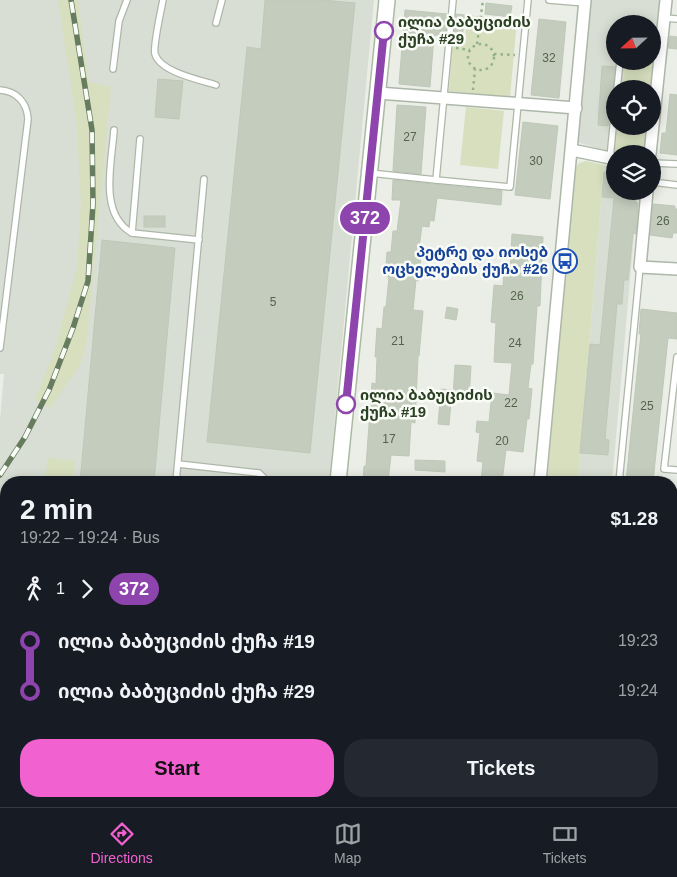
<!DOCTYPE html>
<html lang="en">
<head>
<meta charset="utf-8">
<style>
  body { margin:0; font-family:Helvetica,"Noto Sans Georgian",sans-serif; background:#242831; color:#f1f3f6; height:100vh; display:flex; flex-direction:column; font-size:19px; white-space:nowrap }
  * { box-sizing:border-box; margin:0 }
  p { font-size:16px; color:#9ea1a6 }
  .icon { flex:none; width:28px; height:28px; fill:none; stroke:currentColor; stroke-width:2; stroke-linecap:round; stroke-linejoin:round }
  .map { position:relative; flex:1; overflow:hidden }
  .side { position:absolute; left:0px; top:476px; width:678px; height:331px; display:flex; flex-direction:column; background:#171b24; border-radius:20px 20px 0 0; box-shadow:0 2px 12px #0003 }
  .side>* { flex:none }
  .badge { padding:0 10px; border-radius:16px; font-size:18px; line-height:32px }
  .needle { width:32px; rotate:248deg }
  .tools { position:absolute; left:606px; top:15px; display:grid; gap:10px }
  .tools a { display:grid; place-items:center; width:55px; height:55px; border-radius:50%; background:#171b24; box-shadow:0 2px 12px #0003; font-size:25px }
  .map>.badge { position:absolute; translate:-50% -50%; box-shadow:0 0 0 2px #fff }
  .legs { display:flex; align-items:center; gap:8px; height:55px; padding:0 20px; font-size:16px }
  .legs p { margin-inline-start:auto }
  .overview { display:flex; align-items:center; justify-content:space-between; height:85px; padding:0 20px }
  h1 { font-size:28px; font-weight:800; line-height:38px }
  .button { display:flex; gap:10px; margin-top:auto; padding:10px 20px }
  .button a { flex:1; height:58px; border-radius:20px; background:#f161d0; color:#111; font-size:20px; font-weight:800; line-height:58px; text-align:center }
  .button a+a { background:#242831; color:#f1f3f6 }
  ul { padding:0 20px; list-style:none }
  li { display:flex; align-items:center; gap:18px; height:50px; font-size:19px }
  li i { display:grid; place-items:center; width:8px; height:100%; margin:0 6px; background:currentColor }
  li i::after { content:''; width:12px; height:12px; margin:-6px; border:4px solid; border-radius:50%; background:#171b24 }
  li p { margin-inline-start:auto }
  li:first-child i { background:linear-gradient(#0000 50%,currentColor 0) }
  li:last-child i { background:linear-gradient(currentColor 50%,#0000 0) }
  .dock { display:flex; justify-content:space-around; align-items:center; height:70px; border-top:1px solid #363941; background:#171b24; font-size:14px; color:#9ea1a6 }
  .dock a { display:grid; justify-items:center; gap:2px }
  .dock .current { color:#f161d0 }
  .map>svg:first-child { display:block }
  .built { fill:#d9ded4 }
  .green { fill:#d7dfbf }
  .building { fill:#c4ccbe; stroke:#bfc8b8 }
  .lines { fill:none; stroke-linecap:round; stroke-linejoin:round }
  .lane-casing { stroke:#adb7a8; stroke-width:8 }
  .street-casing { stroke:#adb7a8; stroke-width:14 }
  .secondary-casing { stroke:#acbaa4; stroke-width:18 }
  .path { stroke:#95b286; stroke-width:2.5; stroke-dasharray:2.5 4; stroke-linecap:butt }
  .lane { stroke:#fff; stroke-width:5.5 }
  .street { stroke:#fff; stroke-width:11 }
  .secondary { stroke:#fff; stroke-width:15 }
  .rail-casing { stroke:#677c5f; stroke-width:5.5 }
  .rail { stroke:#f9fbf6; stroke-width:4; stroke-dasharray:11; stroke-linecap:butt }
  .line-1-casing { stroke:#fff; stroke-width:11 }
  .line-1 { stroke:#8e44ad; stroke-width:8 }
  .stop-1-dot { fill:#fff; stroke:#8e44ad; stroke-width:2.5 }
  .labels { text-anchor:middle; stroke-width:5; stroke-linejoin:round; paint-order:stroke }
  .number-label { font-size:12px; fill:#52644a }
  .stop-label { font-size:15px; font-weight:bold; fill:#2c4124; stroke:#f9fbf6; text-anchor:start }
  .transit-label { font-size:15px; font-weight:bold; fill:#164399; stroke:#f9fbf6; text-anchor:end }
</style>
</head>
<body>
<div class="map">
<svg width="677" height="807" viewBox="0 0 677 807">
  <rect width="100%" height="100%" fill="#eaeee6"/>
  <g class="built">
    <polygon points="0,0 374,0 329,482 6,482 6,801 299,801 298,807 0,807 0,419 4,374 0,374"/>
    <polygon points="591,0 661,0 656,58 653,57 652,24 615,24 615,61 625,61 622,89 615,89 615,126 617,126 614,154 577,142"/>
    <polygon points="604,165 615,167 615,191 638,191 612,482 578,482"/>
    <polygon points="320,801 446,801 445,807 320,807"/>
    <polygon points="542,801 599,801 599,807 541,807"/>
  </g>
  <g class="green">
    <polygon points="58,0 78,0 89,82 111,87 87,340 80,365 50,408 35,400 55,349 77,268 81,201 76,119"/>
    <polygon points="467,15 517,20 510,97 449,91 453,40 465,41"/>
    <polygon points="653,57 656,58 652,89 622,89 625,61 652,61"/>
    <polygon points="466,107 504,111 498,169 460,165"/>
    <polygon points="617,126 648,126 645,154 614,154"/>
    <polygon points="586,161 604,165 578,482 547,482 574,170 579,163"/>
    <polygon points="48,458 75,461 73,482 45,482"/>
    <polygon points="671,640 677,641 677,704 671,703"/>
    <polygon points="613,801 671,801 677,802 677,807 612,807"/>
  </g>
  <g class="building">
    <polygon points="265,0 323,0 355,3 310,453 207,442 247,47 261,49"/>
    <polygon points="486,3 512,6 510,17 485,14"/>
    <polygon points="405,10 447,14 445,36 434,35 430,87 399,84"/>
    <polygon points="456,14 465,15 462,38 454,37"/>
    <polygon points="539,19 566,22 559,98 531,95"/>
    <polygon points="670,36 677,37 677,49 668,48"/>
    <polygon points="602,66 615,67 612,103 610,107 608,126 598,125"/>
    <polygon points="158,79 183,81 179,119 155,117"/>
    <polygon points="670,94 677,95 677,155 660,153 662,133 666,133"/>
    <polygon points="397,105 426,107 421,174 393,171"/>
    <polygon points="523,122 558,126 550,199 515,195"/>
    <polygon points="604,172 615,173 615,191 636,191 635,202 638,203 636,234 633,233 628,280 624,280 622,304 617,304 605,439 609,440 608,455 580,453 590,344 600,345 614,198 602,197"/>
    <polygon points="393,180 502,191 501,205 437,198 434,221 430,220 429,227 422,226 418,255 421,255 419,281 416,280 413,310 423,311 419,356 418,356 415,423 411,422 409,456 391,455 388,482 363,482 364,466 366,466 372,383 376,384 377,357 375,357 377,328 382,329 384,307 386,307 389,277 385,276 387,252 391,252 393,231 397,231 401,200 392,200"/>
    <polygon points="653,204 675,206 675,209 677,209 677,233 673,233 672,238 650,235"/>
    <rect x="144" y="216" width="21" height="11"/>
    <polygon points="512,234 543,237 540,306 537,306 533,364 531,364 528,388 532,389 529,419 527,419 523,452 506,450 502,482 481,482 483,462 477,461 480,433 476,432 477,421 489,422 492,393 509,395 512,363 494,362 496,323 491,322 494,285 503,286 504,272 510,272"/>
    <polygon points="102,240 175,248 154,482 80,482"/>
    <polygon points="447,307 458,309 456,320 445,318"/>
    <polygon points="641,309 677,313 677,339 668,338 653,482 626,482 641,334 639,334"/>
    <polygon points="455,365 471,366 469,399 453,397"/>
    <polygon points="441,389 452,390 449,425 438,424"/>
    <polygon points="415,460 445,461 445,472 415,470"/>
  </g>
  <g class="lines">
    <defs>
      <g id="lane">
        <path d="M163,0C161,10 153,46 155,54C160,72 200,80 216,85"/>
        <polyline points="549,0 585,3"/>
        <polyline points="664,18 677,19"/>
        <polyline points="216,23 222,0"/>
        <polyline points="113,69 119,21 127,0"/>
        <polyline points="617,89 620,61"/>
        <path d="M0,90C16,91 27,102 28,119L0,348"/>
        <path d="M114,130C112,162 98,214 132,233L199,240"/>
        <polyline points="610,158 615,107"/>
        <polyline points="652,163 677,164"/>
        <polyline points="370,173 436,180 453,0"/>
        <polyline points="436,180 510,187 528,0"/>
        <polyline points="652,182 677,185"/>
        <polyline points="132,233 140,139"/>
        <polyline points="677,357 664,469 677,470"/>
        <polyline points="178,464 259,473 268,482"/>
        <polyline points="176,482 204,179"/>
        <polyline points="619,482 640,267"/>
        <polyline points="671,523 677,524"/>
        <polyline points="671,631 677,632"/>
        <polyline points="0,705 3,696 6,661"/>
        <polyline points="671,709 677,709"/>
        <polyline points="671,794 677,794"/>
        <polyline points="534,801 535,807"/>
        <polyline points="98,805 128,807"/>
      </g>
      <g id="street">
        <polyline points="378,93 576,108"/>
        <polyline points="572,150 615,159"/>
        <polyline points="650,154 666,0"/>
        <polyline points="647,191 640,267 677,269"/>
        <polyline points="540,482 585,0"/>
        <polyline points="146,807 146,801"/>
        <polyline points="509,807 510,801"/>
      </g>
      <g id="secondary">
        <polyline points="338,482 387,0"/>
        <polyline points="304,807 305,801"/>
      </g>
    </defs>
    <use href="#lane" class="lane-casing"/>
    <use href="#street" class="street-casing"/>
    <use href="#secondary" class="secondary-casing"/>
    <g class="path">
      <circle cx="481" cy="57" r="13"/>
      <polyline points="477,44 483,0"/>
      <polyline points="456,48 470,50"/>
      <polyline points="494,54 515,55"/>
      <polyline points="473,90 475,69"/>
      <polyline points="605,807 605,801"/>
    </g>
    <use href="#lane" class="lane"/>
    <use href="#street" class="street"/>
    <use href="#secondary" class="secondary"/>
    <defs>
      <polyline id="rail" points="0,475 25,437 49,390 73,328 88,281 93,204 92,130 71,0"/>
    </defs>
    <use href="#rail" class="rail-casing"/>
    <use href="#rail" class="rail"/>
  </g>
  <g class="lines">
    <defs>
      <polyline id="line-1" points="346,404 384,31"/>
    </defs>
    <use href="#line-1" class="line-1-casing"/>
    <use href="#line-1" class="line-1"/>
  </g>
  <defs>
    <symbol id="bus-ring" viewBox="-11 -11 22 22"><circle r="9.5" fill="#f9fbf6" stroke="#1a4fb4" stroke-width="1.5"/><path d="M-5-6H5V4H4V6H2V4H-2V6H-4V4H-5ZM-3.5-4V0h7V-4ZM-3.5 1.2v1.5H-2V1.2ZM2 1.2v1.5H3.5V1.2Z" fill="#1a4fb4"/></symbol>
  </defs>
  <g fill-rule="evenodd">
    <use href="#bus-ring" x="551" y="247" width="28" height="28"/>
  </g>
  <g class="stop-1-dot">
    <circle cx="384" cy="31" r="9"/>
    <circle cx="346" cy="404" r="9"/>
  </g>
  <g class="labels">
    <g class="number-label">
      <text x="549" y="62">32</text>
      <text x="410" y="141">27</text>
      <text x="536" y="165">30</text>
      <text x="663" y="225">26</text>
      <text x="517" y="300">26</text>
      <text x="273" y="306">5</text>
      <text x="398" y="345">21</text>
      <text x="515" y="347">24</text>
      <text x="511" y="407">22</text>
      <text x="647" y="410">25</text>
      <text x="389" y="443">17</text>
      <text x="502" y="445">20</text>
    </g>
    <g class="stop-label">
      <text x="398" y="27">ილია ბაბუციძის<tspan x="398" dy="17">ქუჩა #29</tspan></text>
      <text x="360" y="400">ილია ბაბუციძის<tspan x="360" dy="17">ქუჩა #19</tspan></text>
    </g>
    <g class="transit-label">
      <text x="548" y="257">პეტრე და იოსებ<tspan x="548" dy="17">ოცხელების ქუჩა #26</tspan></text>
    </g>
  </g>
</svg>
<div class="tools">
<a><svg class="needle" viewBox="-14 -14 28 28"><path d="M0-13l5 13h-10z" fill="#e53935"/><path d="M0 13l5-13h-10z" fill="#9ea1a6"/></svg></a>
<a><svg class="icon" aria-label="locate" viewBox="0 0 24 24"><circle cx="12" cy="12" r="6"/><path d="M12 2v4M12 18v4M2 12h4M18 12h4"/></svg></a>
<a><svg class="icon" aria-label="layers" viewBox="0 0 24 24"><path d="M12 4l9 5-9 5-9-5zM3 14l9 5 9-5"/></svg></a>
</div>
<b class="badge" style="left:365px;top:218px;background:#8e44ad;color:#fff">372</b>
<section class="side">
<div class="overview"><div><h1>2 min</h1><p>19:22 – 19:24 · Bus</p></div><b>$1.28</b></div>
<div class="legs"><svg class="icon" aria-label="walk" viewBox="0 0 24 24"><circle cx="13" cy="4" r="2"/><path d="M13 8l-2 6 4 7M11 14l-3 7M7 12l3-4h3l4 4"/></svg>1<svg class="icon" aria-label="forward" viewBox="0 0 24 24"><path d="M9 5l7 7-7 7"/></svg><b class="badge" style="background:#8e44ad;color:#fff">372</b></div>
<ul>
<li><i style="color:#8e44ad"></i><b>ილია ბაბუციძის ქუჩა #19</b><p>19:23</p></li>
<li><i style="color:#8e44ad"></i><b>ილია ბაბუციძის ქუჩა #29</b><p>19:24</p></li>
</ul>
<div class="button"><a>Start</a><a>Tickets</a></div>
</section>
</div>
<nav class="dock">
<a class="current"><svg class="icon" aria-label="directions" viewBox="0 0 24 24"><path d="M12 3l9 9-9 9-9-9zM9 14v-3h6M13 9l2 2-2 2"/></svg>Directions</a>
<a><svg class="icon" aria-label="map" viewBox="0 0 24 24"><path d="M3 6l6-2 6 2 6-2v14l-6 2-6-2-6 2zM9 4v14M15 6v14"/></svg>Map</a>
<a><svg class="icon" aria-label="tickets" viewBox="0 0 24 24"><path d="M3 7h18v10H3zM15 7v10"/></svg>Tickets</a>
</nav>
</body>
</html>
